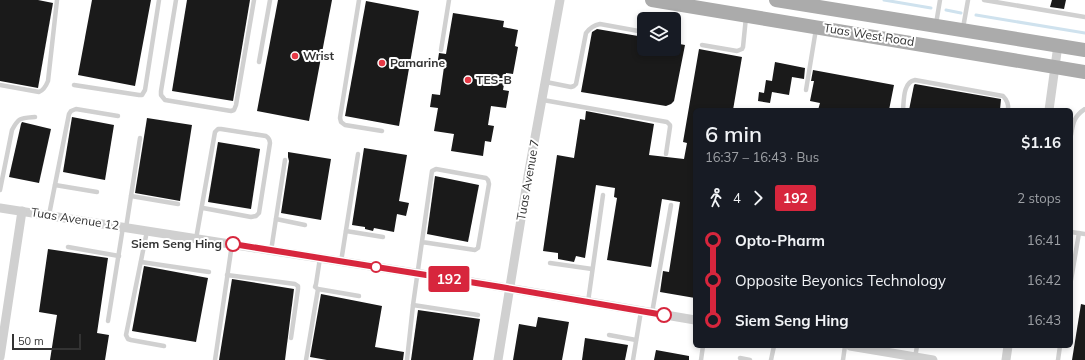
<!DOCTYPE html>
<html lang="en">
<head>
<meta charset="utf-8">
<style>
  body { margin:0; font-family:Mulish,sans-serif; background:#20242c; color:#f1f3f6; height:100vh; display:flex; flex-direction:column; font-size:15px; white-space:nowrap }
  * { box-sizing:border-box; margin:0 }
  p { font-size:13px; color:#9ea1a6 }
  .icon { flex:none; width:22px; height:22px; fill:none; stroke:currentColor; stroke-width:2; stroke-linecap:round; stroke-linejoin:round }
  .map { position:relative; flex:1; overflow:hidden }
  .side { position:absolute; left:693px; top:108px; width:380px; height:240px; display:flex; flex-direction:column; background:#171b24; border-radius:6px; box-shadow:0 2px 6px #0003 }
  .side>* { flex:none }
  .badge { padding:0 8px; border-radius:3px; font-size:14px; line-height:26px }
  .fabs { position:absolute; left:637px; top:12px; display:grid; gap:8px }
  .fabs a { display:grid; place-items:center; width:44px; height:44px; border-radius:6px; background:#171b24; box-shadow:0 2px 6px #0003; font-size:20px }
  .scale { position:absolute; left:12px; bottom:10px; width:69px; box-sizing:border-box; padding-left:4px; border:2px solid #333; border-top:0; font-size:11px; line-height:14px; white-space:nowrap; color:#333; -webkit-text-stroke:3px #fff; paint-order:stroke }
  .map>.badge { position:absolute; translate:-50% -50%; box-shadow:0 0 0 2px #fff }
  .legs { display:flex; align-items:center; gap:6px; height:44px; padding:0 12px; font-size:13px }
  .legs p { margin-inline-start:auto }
  .summary { display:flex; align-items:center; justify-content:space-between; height:68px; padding:0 12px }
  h1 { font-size:22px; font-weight:600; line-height:30px }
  ul { padding:0 12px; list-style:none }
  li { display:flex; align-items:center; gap:14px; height:40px; font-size:15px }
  li i { display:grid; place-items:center; width:6px; height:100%; margin:0 5px; background:currentColor }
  li i::after { content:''; width:10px; height:10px; margin:-5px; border:3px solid; border-radius:50%; background:#171b24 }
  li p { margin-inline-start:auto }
  li:first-child i { background:linear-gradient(#0000 50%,currentColor 0) }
  li:last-child i { background:linear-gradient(currentColor 50%,#0000 0) }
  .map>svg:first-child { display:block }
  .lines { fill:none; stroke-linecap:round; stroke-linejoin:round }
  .stream { stroke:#cfe2ee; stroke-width:3 }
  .building { fill:#1a1a1a }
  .lane { stroke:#d0d0d0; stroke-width:4.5 }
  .street { stroke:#d0d0d0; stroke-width:9 }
  .primary { stroke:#ababab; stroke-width:14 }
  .line-1-casing { stroke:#fff; stroke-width:9 }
  .line-1 { stroke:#d7263d; stroke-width:6 }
  .poi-dot { fill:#e63946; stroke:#fff; stroke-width:1.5 }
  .stop-1-dot { fill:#fff; stroke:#d7263d; stroke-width:2 }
  .labels { text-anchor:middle; stroke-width:4; stroke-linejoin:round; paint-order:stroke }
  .street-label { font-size:12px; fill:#333; stroke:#fff }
  .poi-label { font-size:12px; font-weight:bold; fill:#333; stroke:#fff; text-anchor:start }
  .stop-label { font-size:12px; font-weight:bold; fill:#333; stroke:#fff; text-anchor:end }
</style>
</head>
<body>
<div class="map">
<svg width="1085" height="360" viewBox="0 0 1085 360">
  <rect width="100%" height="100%" fill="#fff"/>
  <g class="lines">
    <g class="stream">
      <polyline points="884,0 931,8"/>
      <polyline points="946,10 961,13"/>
      <polyline points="976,15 1085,33"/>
    </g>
  </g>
  <g class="building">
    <polygon points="0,0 38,0 53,3 38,88 0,81"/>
    <polygon points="92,0 151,0 135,86 78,75"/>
    <polygon points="187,0 250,0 233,101 172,91"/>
    <polygon points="278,0 332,0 309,121 257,111"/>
    <polygon points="1052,0 1066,0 1064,9 1050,7"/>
    <polygon points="366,1 419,11 399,126 345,116"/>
    <polygon points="453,13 504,21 503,27 518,30 515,46 518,47 513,74 506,73 503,90 509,91 506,108 491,106 488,125 494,126 491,142 485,141 483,156 451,151 454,134 434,131 438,108 430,107 432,94 440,95 444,67 437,66 439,53 446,54"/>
    <polygon points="597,29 644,37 644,49 674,49 674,43 685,45 674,101 671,104 666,106 581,92 592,32"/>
    <polygon points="699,49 742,57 733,110 695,110 695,298 660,292 663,271 669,272 680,202 662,199 651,267 607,260 617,198 614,197 615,188 596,185 585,258 576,256 574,262 558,259 558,253 543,251 557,155 574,158 580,119 585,120 586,111 654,124 649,155 684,159 687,143 683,142"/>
    <polygon points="775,62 805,68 804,79 792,77 789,95 772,92 770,103 758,101 759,92 764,93 766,80 772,81"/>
    <polygon points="813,70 894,85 889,110 818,110 820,103 810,101 814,81 811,81"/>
    <polygon points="915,84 1001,99 1000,110 909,110 914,85"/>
    <polygon points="72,117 114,125 105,180 63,172"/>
    <polygon points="147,118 192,125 180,201 135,193"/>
    <polygon points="22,122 51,129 39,183 9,177 21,124"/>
    <polygon points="218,142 260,149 251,209 208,202"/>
    <polygon points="364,148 407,155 399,201 409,203 406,216 397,214 394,232 374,228 373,231 365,229 365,227 352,225"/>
    <polygon points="288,152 331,159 321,220 281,213 289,161 288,157"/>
    <polygon points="435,176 479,185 468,242 427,234"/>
    <polygon points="48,249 108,258 97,333 109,335 105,360 50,360 57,315 39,312"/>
    <polygon points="144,266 208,278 196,342 132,331"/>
    <polygon points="232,279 294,289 285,360 219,360"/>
    <polygon points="321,294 382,306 375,347 404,352 403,360 327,360 310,357"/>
    <polygon points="1081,304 1085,305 1085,360 1072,360"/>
    <polygon points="418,310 480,319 473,360 411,360"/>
    <polygon points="538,317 569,322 562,360 513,360 519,324 536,327"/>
    <polygon points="585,338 628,345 625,360 582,360"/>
    <polygon points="656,350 689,356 689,360 654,360"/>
  </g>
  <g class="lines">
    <g class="lane">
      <polyline points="176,0 161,91 161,95 165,100 231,111 234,110 236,105 254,0"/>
      <polyline points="359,0 340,118 341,122 345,125 382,131"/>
      <polyline points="984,0 1085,17"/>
      <polyline points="936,24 940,0"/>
      <polyline points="963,28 968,0"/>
      <polyline points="702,45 737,51 742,49 743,47 746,17"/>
      <polyline points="441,50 449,0"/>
      <polyline points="259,62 270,0"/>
      <path d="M546,82L571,87L574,86L576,84L586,33C589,29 595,25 600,24L644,32"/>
      <path d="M0,85L39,92C44,90 46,86 48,81L57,0"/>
      <polyline points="74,85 139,95 142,95 145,90 159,0"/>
      <polyline points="806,90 816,29"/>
      <polyline points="543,100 667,122 670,125 670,127 666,154"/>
      <path d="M903,110C904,100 903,82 915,80L1003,96C1007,100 1009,104 1008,110"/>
      <path d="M1071,135C1073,123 1074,116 1085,109"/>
      <polyline points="55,185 97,192"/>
      <path d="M0,190L12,130C19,117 21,118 35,117"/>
      <polyline points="131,196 178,204"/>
      <polyline points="49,215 69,114 71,111 76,109 118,116"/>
      <polyline points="276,219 305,225"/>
      <polyline points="126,228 140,138"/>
      <polyline points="147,231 126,335 128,339 131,340 164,346"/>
      <polyline points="346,231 383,237"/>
      <polyline points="1071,232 1085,234"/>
      <path d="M196,239L215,132L218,129H221L266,136C269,138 270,140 270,143L259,213L256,216L251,217L203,208"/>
      <polyline points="68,247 119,256"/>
      <polyline points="271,251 285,160"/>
      <polyline points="320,258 316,284 315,287 318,289 359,296"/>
      <polyline points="141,262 209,272"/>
      <polyline points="341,262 358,154"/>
      <polyline points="550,263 592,269"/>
      <polyline points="227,275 295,284 298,286 298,289 291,338"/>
      <polyline points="1071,280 1079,233"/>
      <polyline points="588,302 603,195"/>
      <polyline points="413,305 478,315"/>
      <polyline points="652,313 671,205"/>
      <polyline points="108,321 123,227"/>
      <polyline points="609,335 636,340"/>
      <polyline points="740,358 750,360"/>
      <polyline points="915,358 917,346"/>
      <polyline points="215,360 232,244"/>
      <polyline points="306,360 318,289"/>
      <polyline points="407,360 413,305 432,171 436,169 486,178 488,180 489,184 478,248 475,250 422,242"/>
      <polyline points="633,360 641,311"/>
      <polyline points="701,360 703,346"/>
      <polyline points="771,360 774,346"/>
      <polyline points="843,360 845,346"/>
      <polyline points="1058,360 1060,346"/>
    </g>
    <g class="street">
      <polyline points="1049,110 1058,45"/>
      <polyline points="0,208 466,281 695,320"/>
      <polyline points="850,346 933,360"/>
      <polyline points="0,357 22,211"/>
      <polyline points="498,360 528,176 560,0"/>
      <polyline points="1006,360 1008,346"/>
    </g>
    <g class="primary">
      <polyline points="652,0 1085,72"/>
      <polyline points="776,0 1085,50"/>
    </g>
  </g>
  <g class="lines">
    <defs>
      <polyline id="line-1" points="233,244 501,287 664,315"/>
    </defs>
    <use href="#line-1" class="line-1-casing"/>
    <use href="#line-1" class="line-1"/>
  </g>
  <g class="poi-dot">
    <circle cx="295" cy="56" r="4"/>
    <circle cx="382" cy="63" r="4"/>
    <circle cx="468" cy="80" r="4"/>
  </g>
  <g class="stop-1-dot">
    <circle cx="233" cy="244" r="7"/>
    <circle cx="376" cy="267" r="5"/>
    <circle cx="664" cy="315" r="7"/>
  </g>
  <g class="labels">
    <g class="street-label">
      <text transform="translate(869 35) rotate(9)" y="4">Tuas West Road</text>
      <text transform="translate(528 180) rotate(-80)" y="4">Tuas Avenue 7</text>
      <text transform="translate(75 219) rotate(9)" y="4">Tuas Avenue 12</text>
    </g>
    <g class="poi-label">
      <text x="303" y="60">Wrist</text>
      <text x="390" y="67">Pamarine</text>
      <text x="476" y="84">TES-B</text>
    </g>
    <g class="stop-label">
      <text x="222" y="248">Siem Seng Hing</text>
    </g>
  </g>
</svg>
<div class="fabs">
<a><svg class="icon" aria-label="layers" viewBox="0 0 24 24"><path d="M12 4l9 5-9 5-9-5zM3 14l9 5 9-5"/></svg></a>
</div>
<div class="scale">50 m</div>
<b class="badge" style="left:449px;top:279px;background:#d7263d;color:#fff">192</b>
<section class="side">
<div class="summary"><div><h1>6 min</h1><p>16:37 – 16:43 · Bus</p></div><b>$1.16</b></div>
<div class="legs"><svg class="icon" aria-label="walk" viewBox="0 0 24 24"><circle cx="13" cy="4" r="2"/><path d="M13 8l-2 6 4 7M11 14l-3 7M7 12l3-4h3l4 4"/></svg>4<svg class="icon" aria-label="forward" viewBox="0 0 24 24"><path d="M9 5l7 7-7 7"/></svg><b class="badge" style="background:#d7263d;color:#fff">192</b><p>2 stops</p></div>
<ul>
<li><i style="color:#d7263d"></i><b>Opto-Pharm</b><p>16:41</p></li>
<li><i style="color:#d7263d"></i><span>Opposite Beyonics Technology</span><p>16:42</p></li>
<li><i style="color:#d7263d"></i><b>Siem Seng Hing</b><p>16:43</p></li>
</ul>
</section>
</div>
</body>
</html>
